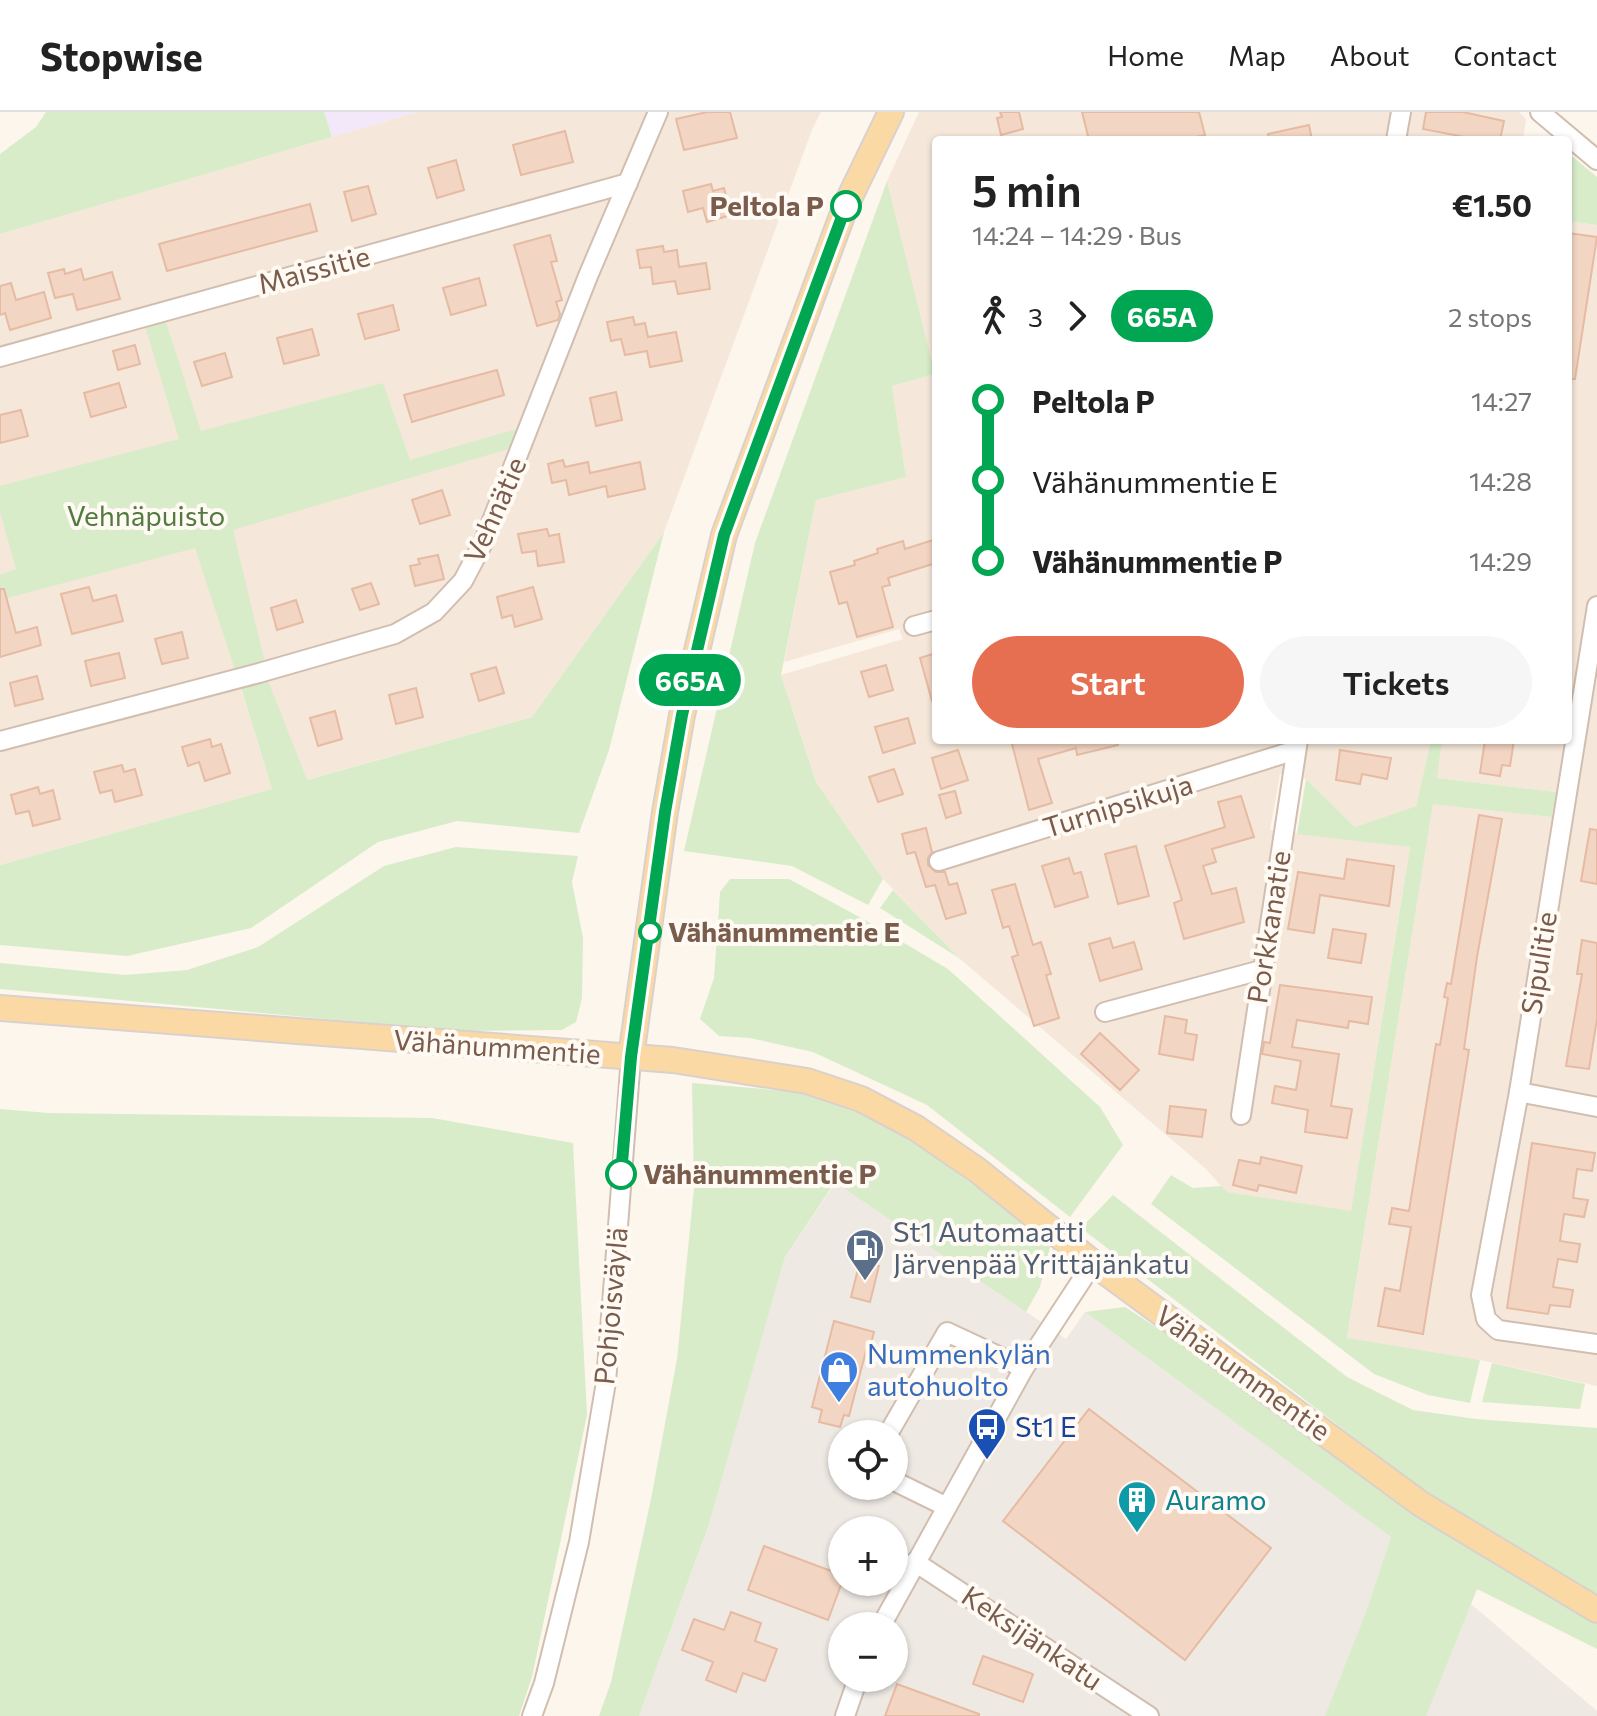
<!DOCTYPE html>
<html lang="en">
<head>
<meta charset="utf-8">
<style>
  body { margin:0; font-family:Commissioner,sans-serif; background:#f6f6f6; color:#222; height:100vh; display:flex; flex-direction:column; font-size:30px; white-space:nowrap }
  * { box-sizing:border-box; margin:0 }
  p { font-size:26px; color:#767676 }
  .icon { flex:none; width:44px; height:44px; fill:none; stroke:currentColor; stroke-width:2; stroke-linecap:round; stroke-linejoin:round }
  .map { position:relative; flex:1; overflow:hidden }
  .panel { position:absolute; left:932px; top:24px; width:640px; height:608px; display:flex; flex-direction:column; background:#fff; border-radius:8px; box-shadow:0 2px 6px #0004 }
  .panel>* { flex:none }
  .badge { padding:0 16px; border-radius:26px; font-size:28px; line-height:52px }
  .buttons { position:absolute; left:828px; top:1308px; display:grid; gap:16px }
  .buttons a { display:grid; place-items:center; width:80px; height:80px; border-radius:50%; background:#fff; box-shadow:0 2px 6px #0004; font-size:40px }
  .map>.badge { position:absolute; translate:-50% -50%; box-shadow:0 0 0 4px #fff }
  .legs { display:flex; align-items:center; gap:12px; height:88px; padding:0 40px; font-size:26px }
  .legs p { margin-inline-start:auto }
  .overview { display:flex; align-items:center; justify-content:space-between; height:136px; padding:0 40px }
  h1 { font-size:44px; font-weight:600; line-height:60px }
  .button { display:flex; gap:16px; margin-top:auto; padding:16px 40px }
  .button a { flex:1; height:92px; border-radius:48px; background:#e76f51; color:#fff; font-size:32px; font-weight:600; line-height:92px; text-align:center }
  .button a+a { background:#f6f6f6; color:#222 }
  ul { padding:0 40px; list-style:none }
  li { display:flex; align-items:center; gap:28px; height:80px; font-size:30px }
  li i { display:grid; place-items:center; width:12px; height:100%; margin:0 10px; background:currentColor }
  li i::after { content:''; width:20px; height:20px; margin:-10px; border:6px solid; border-radius:50%; background:#fff }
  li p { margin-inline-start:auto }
  li:first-child i { background:linear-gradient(#0000 50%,currentColor 0) }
  li:last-child i { background:linear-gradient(currentColor 50%,#0000 0) }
  header { display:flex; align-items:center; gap:48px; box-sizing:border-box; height:112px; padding:0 40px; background:#fff; border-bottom:2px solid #e0e0e0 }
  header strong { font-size:38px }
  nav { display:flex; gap:44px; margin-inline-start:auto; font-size:28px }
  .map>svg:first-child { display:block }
  .residential { fill:#f5e8da }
  .industrial { fill:#efe9e4; fill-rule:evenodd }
  .education { fill:#f3e8fa }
  .green { fill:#d8ecc9 }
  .building { fill:#f3d5c3; stroke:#e6bba3; stroke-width:2 }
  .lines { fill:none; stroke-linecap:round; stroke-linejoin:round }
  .minor-casing { stroke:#d1beb0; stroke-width:22 }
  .major-casing { stroke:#dad1cd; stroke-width:28 }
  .minor { stroke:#fff; stroke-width:18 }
  .major { stroke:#fbd9a5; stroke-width:24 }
  .line-1-casing { stroke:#fff; stroke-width:18 }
  .line-1 { stroke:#00a651; stroke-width:12 }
  .stop-1-dot { fill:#fff; stroke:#00a651; stroke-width:4 }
  .labels { text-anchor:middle; stroke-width:8; stroke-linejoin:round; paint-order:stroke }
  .stop-label { font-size:28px; font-weight:bold; fill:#7a5c4d; stroke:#fffaf3; text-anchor:start }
  .street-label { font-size:28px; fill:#7a5c4d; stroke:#fffaf3 }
  .park-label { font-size:28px; fill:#537a41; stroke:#fffaf3 }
  .service-label { font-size:28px; fill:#4e5e75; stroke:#fffaf3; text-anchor:start }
  .shop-label { font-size:28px; fill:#366cbe; stroke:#fffaf3; text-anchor:start }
  .transit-label { font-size:28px; fill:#164399; stroke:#fffaf3; text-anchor:start }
  .culture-label { font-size:28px; fill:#0d838f; stroke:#fffaf3; text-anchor:start }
</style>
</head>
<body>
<header>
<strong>Stopwise</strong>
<nav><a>Home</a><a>Map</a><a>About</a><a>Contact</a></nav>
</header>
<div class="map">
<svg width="1597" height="1604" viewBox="0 0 1597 1604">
  <rect width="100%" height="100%" fill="#fdf6ec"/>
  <g class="residential">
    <polygon points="417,0 821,0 812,18 664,420 532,605 306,668 266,563 239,570 272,677 0,753 0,122"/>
    <polygon points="919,0 1519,0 1526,7 1523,28 936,28 936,628 1431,628 1416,694 1355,715 1306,667 1280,662 1270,718 1410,734 1351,1100 1226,1080 1206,1057 959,846 883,767 816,670 781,563 903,527 899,517 784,550 816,388 906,365 892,274 935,262 887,69"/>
    <polygon points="1568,109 1597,113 1597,1274 1480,1248 1347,1227 1433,691 1552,705 1556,680 1436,666 1442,628 1568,628"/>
  </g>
  <path class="industrial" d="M836,1070L1066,1227L1085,1200L1392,1425L1597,1599V1604H639L709,1412L785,1145ZM842,1322H894V1374H842ZM842,1418H894V1470H842ZM842,1514H894V1566H842Z"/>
  <polygon class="education" points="324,0 417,0 332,25"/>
  <g class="green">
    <polygon points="46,0 324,0 332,25 0,122 0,42 36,15"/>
    <polygon points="1568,41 1597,65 1597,113 1568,109"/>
    <polygon points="887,69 935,262 892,274 906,365 816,388 781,563 816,670 883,767 868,793 792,754 684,739 755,431"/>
    <polygon points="165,207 201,319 383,271 410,348 523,315 512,336 233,418 266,555 237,564 195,436 0,488 0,463 16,457 0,400 0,374 179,327 145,214"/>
    <polygon points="664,420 609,638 579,721 457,709 378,730 251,816 127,844 0,833 0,753 272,677 239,569 266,563 307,668 532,605"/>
    <polygon points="1431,628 1442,628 1437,666 1556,680 1552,705 1433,692 1347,1226 1480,1248 1470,1291 1428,1283 1374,1262 1151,1092 1171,1063 1193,1076 1221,1074 1227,1080 1351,1099 1410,735 1297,722 1306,667 1355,715 1416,694"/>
    <polygon points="456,735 578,744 572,770 583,826 582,886 576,910 562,918 457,919 0,877 0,851 125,863 187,858 258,835 384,754"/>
    <polygon points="730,767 789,767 865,808 948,857 1100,995 1123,1033 1070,1105 927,993 813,940 750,926 719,924 700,907 714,866 720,780"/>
    <polygon points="893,778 959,846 880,796"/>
    <polygon points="692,971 799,980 891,1012 1051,1131 1040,1175 1026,1200 835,1070 785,1145 709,1412 639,1604 599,1604 611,1570 651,1387 677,1247 694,1076"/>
    <polygon points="0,997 49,1001 432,1006 573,1031 587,1303 532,1565 519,1604 0,1604"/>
    <polygon points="1113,1083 1347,1265 1413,1298 1476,1307 1597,1316 1597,1483 1425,1380 1081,1116"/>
    <polygon points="1125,1195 1597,1500 1597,1537 1477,1477 1426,1604 1325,1604 1365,1503 1391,1425 1085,1200"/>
    <polygon points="1492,1251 1585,1272 1580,1297 1482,1290"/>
  </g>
  <g class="building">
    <polygon points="707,0 730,0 737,26 684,38 676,7"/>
    <polygon points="1000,0 1019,0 1023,17 1001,23 997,6 1002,5"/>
    <polygon points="1082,0 1199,0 1205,23 1182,28 1089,28"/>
    <polygon points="1426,0 1463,0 1504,9 1500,28 1480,28 1423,17"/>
    <polygon points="1309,13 1312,28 1269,28 1268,22"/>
    <polygon points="565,19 573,50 521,63 513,33"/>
    <polygon points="456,48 464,78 437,86 428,56"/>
    <polygon points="711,72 713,79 724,76 731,103 707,110 703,96 688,100 683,79"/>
    <polygon points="368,74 376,102 352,109 344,80"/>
    <polygon points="310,92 317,119 167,159 159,132"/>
    <polygon points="1568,121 1597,125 1575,267 1568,267"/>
    <polygon points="550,123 557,149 551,150 562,188 556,190 560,202 558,208 537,214 514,133"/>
    <polygon points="663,134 664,140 677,138 679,155 706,151 710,177 678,182 675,169 653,172 651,155 640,156 637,138"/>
    <polygon points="64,157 65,162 81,157 84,168 112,160 120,187 77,198 73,182 55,186 48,161"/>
    <polygon points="479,166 486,193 451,203 443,176"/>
    <polygon points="11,171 16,188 44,180 51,206 10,218 5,201 0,203 0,174"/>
    <polygon points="393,193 399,218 365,227 358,202"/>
    <polygon points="633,205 635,213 645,211 648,225 676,220 682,249 650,255 647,239 625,243 621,227 611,229 607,210"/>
    <polygon points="312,217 319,243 284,252 277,226"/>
    <polygon points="135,233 140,252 118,258 113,239"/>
    <polygon points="225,241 232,265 202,274 194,250"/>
    <polygon points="497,258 504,283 412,310 404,283"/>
    <polygon points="119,271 126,295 91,305 84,281"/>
    <polygon points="616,280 622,308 596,314 590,286"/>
    <polygon points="21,298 28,324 0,331 0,303"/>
    <polygon points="563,348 565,355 588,350 590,361 640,350 645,377 608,385 606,374 569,383 566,368 552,371 548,352"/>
    <polygon points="442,378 450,403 420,412 412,388"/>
    <polygon points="547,417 549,424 559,422 564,450 538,454 536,439 522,441 518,422"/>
    <polygon points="936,427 936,451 888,466 890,473 882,475 893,515 857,525 847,490 839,492 830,460 855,453 854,449 878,441 877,437 903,429 905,437"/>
    <polygon points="438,443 444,467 415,474 410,454 420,452 418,447"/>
    <polygon points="371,471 379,492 360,498 352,477"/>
    <polygon points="89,475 93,489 116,483 123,509 72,522 61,482"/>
    <polygon points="533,475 542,507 515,515 512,503 502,506 497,485"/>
    <polygon points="0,477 4,477 16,521 37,515 41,533 0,545"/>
    <polygon points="296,488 303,510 277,518 271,496"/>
    <polygon points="182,520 188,546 162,552 155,527"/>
    <polygon points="119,541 125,566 91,574 85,549"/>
    <polygon points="936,541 936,589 932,589 920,546"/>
    <polygon points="886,553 893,578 869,585 861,560"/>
    <polygon points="496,555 504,581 479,589 471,562"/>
    <polygon points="37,564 43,587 15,594 10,571"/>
    <polygon points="416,576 423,605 396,612 389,583"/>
    <polygon points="335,599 342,627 318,634 310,606"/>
    <polygon points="908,606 915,631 883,641 875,615"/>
    <polygon points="210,627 212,635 221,632 230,661 205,669 199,650 188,654 182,635"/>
    <polygon points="1011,628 1118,628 1118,633 1077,643 1076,636 1038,647 1052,691 1029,698"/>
    <polygon points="1485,628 1514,628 1510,654 1502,653 1500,664 1480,661"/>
    <polygon points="958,638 968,668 941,677 932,646"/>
    <polygon points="1340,638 1391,646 1387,667 1362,662 1360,672 1336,668"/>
    <polygon points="122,653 124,660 135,657 142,683 115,690 112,678 100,681 94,660"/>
    <polygon points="894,657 903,682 878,690 869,665"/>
    <polygon points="38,675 40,682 53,678 60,707 33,714 29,699 16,702 11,683"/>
    <polygon points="955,679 961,701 946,706 939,683"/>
    <polygon points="1241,684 1254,725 1212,737 1216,750 1203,754 1212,782 1236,776 1244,810 1184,827 1174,791 1182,788 1165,734 1225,715 1218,690"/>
    <polygon points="1479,703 1502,707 1477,845 1464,937 1469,938 1423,1222 1378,1214 1385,1176 1400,1179 1411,1115 1389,1112 1392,1096 1409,1099 1436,932 1440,933 1448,886 1444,885 1447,871 1451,872"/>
    <polygon points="926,716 932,740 928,746 928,753 936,760 945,760 949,773 957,771 966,801 946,807 935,773 926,775 915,740 907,742 902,722"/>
    <polygon points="1590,717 1597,718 1597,772 1581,769"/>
    <polygon points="1136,734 1149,784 1118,792 1105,742"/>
    <polygon points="1069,746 1074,762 1081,760 1088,785 1055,795 1042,754"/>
    <polygon points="1347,747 1394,754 1389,794 1320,783 1314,821 1288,817 1298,760 1344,767"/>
    <polygon points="1015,772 1033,833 1041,830 1051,862 1046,863 1059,906 1034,914 1012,845 1018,843 1009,814 1003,816 992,778"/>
    <polygon points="1333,817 1366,822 1361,851 1328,846"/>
    <polygon points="1110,826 1113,836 1134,830 1142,857 1100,869 1089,832"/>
    <polygon points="1582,828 1597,831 1597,907 1589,957 1566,954 1582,862 1577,862"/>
    <polygon points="1280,873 1372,885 1368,912 1349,909 1348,916 1297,908 1292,935 1339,942 1331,994 1352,997 1347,1026 1305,1020 1308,998 1272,991 1275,974 1296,978 1301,949 1262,942 1264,930 1270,931"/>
    <polygon points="1165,904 1187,908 1185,921 1197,923 1193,948 1159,942"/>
    <polygon points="1100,921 1139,958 1120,978 1081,942"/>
    <polygon points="1170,994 1206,998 1202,1025 1167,1021"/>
    <polygon points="1532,1031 1595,1041 1592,1059 1577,1057 1573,1086 1588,1088 1584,1105 1564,1102 1560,1129 1580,1132 1577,1150 1558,1147 1553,1175 1573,1178 1570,1195 1550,1193 1548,1202 1507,1196"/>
    <polygon points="1261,1045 1302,1054 1296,1081 1259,1073 1257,1079 1233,1073 1239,1048 1260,1052"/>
    <polygon points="860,1149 879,1154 870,1190 851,1185"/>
    <polygon points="834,1209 874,1220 869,1240 866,1239 849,1304 844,1303 840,1315 819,1310 822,1298 812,1295"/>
    <polygon points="1089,1297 1271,1436 1185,1548 1003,1409"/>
    <polygon points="764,1434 842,1463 842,1470 828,1508 748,1478"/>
    <polygon points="731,1500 761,1511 755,1529 777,1537 765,1569 743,1561 736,1580 706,1568 713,1550 682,1538 694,1507 724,1518"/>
    <polygon points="983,1544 1033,1562 1023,1590 973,1572"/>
    <polygon points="897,1572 979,1602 979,1604 885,1604"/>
  </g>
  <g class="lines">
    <defs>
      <g id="minor">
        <polyline points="1540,0 1597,48"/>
        <polyline points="1396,28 1401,0"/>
        <polyline points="0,245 628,71"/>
        <polyline points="1597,494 1519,980 1481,1183 1486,1207 1498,1218 1597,1232"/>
        <polyline points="914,514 936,508"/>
        <polyline points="0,629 259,561 395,522 434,500 463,469 484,429 588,164 658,0"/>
        <polyline points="939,749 1296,638"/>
        <polyline points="1105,900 1261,858"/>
        <polyline points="1519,980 1597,995"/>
        <polyline points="1241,1003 1298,628"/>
        <polyline points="888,1322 947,1220 1024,1256"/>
        <polyline points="894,1369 945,1394"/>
        <polyline points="915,1450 1149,1604"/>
        <polyline points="881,1514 1024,1256 1093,1151"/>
        <polyline points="532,1604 544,1571 579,1430 606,1270 631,945"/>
        <polyline points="845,1604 858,1566"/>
      </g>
      <g id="major">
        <polyline points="0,896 673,948 807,969 861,987 916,1016 977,1058 1093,1151 1421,1392 1597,1498"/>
        <polyline points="631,945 665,700 682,603 724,423 846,93 891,0"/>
      </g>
    </defs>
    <use href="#minor" class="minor-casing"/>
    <use href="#major" class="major-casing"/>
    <use href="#minor" class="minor"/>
    <use href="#major" class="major"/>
  </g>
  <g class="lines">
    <defs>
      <polyline id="line-1" points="621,1062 631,945 665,700 682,603 724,423 846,94"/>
    </defs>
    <use href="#line-1" class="line-1-casing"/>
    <use href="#line-1" class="line-1"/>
  </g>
  <defs>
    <symbol id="fuel-pin" viewBox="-11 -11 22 30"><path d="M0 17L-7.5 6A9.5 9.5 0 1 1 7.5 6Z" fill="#5c6f8a" stroke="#fffaf3"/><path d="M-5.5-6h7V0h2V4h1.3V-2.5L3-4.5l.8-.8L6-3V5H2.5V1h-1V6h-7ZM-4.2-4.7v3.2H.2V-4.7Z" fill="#fff"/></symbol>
    <symbol id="shop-pin" viewBox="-11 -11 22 30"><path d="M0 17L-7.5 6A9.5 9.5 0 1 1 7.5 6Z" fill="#3f7fe0" stroke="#fffaf3"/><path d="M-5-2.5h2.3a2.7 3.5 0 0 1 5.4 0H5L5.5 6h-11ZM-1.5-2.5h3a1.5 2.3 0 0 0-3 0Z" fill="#fff"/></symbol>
    <symbol id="bus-pin" viewBox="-11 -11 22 30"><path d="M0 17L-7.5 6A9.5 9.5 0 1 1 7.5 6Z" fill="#1a4fb4" stroke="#fffaf3"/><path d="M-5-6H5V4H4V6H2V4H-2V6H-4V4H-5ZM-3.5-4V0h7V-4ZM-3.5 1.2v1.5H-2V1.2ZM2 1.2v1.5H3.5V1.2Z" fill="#fff"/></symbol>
    <symbol id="building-pin" viewBox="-11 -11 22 30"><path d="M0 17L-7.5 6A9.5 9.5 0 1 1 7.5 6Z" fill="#0f9aa8" stroke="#fffaf3"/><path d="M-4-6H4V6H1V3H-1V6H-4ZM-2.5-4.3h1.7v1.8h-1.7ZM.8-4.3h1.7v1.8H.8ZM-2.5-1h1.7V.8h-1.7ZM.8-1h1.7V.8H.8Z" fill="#fff"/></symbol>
  </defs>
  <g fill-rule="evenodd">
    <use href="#fuel-pin" x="843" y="1114" width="44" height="60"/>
    <use href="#shop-pin" x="817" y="1236" width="44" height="60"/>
    <use href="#bus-pin" x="965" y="1293" width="44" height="60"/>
    <use href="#building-pin" x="1115" y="1366" width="44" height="60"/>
  </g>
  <g class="stop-1-dot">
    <circle cx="846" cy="94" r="14"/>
    <circle cx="650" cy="820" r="10"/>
    <circle cx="621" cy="1062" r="14"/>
  </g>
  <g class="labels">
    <g class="stop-label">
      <text x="824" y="104" text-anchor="end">Peltola P</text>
      <text x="668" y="830">Vähänummentie E</text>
      <text x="643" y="1072">Vähänummentie P</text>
    </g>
    <g class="street-label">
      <text transform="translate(314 158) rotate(-15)" y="10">Maissitie</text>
      <text transform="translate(495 398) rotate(-66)" y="10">Vehnätie</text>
      <text transform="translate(1118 694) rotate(-17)" y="10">Turnipsikuja</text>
      <text transform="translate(1269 815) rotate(-81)" y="10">Porkkanatie</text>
      <text transform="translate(1539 851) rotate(-81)" y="10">Sipulitie</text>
      <text transform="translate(497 935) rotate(4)" y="10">Vähänummentie</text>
      <text transform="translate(611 1194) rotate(-85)" y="10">Pohjoisväylä</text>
      <text transform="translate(1243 1261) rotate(36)" y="10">Vähänummentie</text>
      <text transform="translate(1032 1526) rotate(34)" y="10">Keksijänkatu</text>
    </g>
    <g class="park-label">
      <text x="146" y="414">Vehnäpuisto</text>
    </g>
    <g class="service-label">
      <text x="893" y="1130">St1 Automaatti<tspan x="893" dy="32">Järvenpää Yrittäjänkatu</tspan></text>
    </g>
    <g class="shop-label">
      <text x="867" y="1252">Nummenkylän<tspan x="867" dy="32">autohuolto</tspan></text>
    </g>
    <g class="transit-label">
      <text x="1015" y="1325">St1 E</text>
    </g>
    <g class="culture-label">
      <text x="1165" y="1398">Auramo</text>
    </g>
  </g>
</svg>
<div class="buttons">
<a><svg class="icon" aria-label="locate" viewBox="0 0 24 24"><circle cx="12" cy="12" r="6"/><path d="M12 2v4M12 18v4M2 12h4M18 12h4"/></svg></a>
<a>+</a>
<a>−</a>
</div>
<b class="badge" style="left:690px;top:568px;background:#00a651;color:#fff">665A</b>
<section class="panel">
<div class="overview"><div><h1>5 min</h1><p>14:24 – 14:29 · Bus</p></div><b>€1.50</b></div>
<div class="legs"><svg class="icon" aria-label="walk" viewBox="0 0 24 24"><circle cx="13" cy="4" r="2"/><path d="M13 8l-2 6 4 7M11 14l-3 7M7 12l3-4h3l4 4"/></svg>3<svg class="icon" aria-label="forward" viewBox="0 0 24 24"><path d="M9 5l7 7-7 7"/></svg><b class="badge" style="background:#00a651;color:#fff">665A</b><p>2 stops</p></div>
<ul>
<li><i style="color:#00a651"></i><b>Peltola P</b><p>14:27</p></li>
<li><i style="color:#00a651"></i><span>Vähänummentie E</span><p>14:28</p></li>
<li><i style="color:#00a651"></i><b>Vähänummentie P</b><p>14:29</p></li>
</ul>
<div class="button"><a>Start</a><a>Tickets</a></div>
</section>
</div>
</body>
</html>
